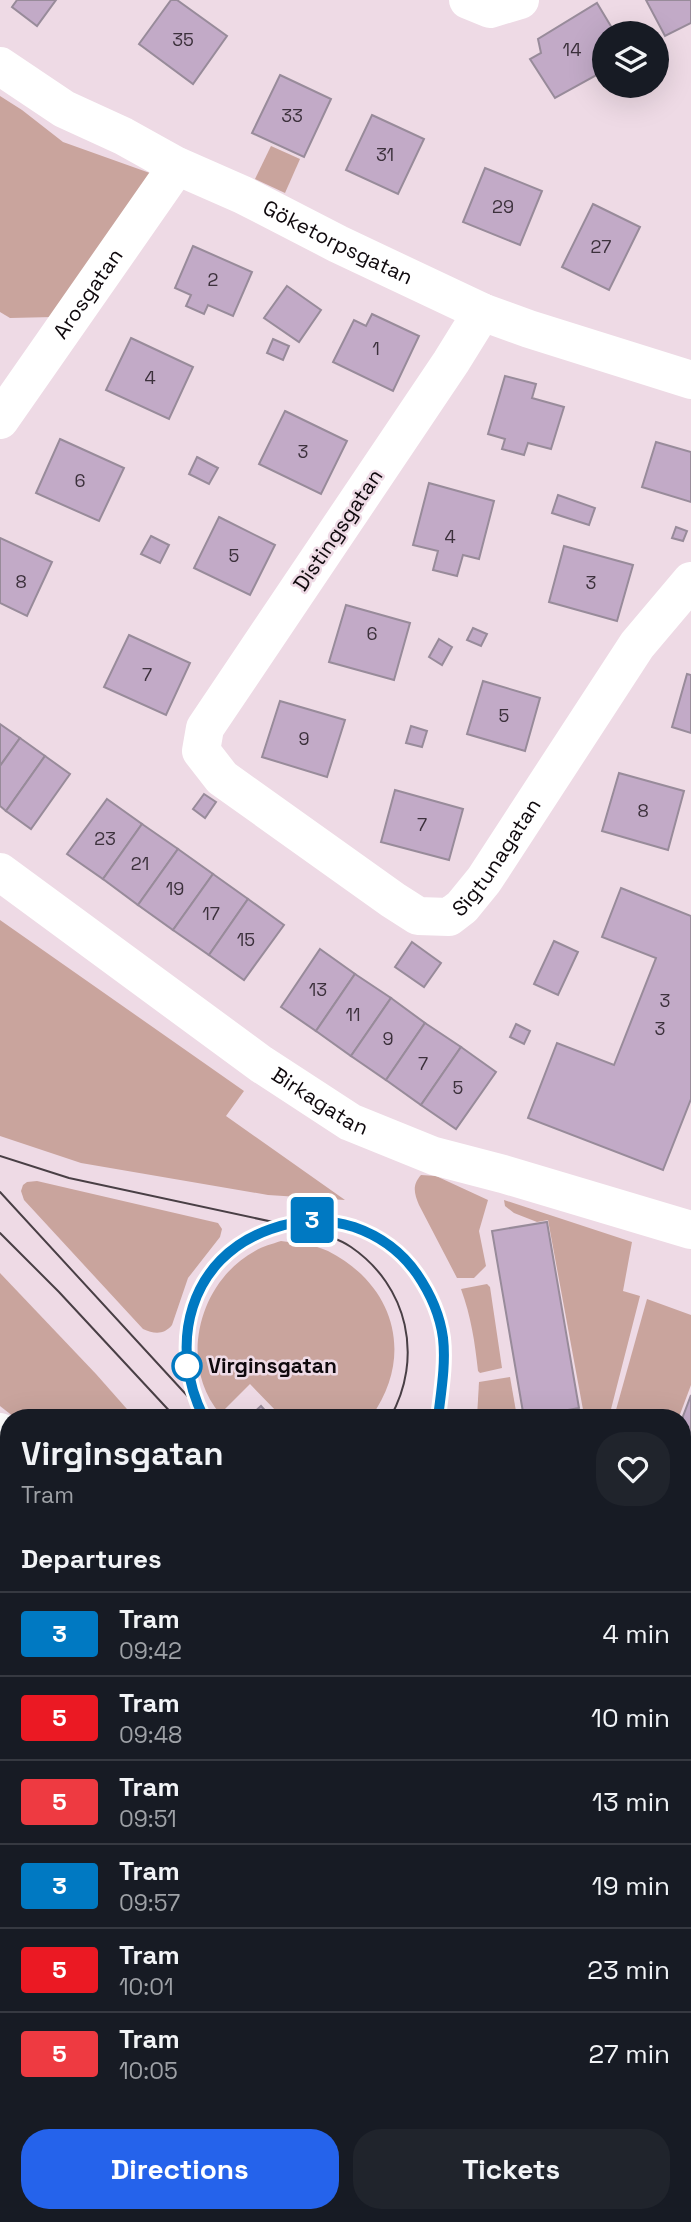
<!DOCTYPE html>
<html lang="en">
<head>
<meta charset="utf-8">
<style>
  body { margin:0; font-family:"Space Grotesk",sans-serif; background:#20242c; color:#f1f3f6; height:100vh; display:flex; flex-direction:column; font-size:26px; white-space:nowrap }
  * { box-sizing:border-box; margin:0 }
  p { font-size:23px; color:#9ea1a6 }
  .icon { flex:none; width:38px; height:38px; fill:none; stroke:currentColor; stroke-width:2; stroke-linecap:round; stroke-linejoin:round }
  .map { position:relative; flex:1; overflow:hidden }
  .sheet { position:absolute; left:0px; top:1409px; width:691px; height:814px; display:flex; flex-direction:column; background:#171b24; border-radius:28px 28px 0 0; box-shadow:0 7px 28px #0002 }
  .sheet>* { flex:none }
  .badge { padding:0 14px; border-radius:5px; font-size:24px; line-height:46px }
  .buttons { position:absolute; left:592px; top:21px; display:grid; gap:14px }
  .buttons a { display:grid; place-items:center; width:77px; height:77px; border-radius:50%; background:#171b24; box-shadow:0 7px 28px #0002; font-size:35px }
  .map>.badge { position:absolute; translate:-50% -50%; box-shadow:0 0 0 4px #fff }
  h2 { padding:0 21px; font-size:26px; line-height:63px }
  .round { display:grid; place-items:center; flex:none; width:74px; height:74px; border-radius:28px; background:#20242c }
  .summary { display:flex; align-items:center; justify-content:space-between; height:119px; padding:0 21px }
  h1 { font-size:33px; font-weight:700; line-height:52px }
  .button { display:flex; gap:14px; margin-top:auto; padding:14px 21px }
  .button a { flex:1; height:80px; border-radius:28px; background:#2563eb; color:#fff; font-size:28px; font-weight:700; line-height:80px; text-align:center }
  .button a+a { background:#20242c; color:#f1f3f6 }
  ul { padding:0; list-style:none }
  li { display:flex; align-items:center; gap:21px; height:84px; padding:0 21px; border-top:2px solid #363941 }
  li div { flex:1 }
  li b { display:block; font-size:26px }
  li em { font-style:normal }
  li .badge { min-width:77px; font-weight:700; text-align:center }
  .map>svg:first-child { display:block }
  .green { fill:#c9a49d }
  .building { fill:#c2aac7; stroke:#988b9a; stroke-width:2 }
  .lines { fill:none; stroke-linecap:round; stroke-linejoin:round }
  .minor { stroke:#fff; stroke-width:38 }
  .tram { stroke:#493f45; stroke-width:2 }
  .line-casing { stroke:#fff; stroke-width:16 }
  .line { stroke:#0079c2; stroke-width:10 }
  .stop-dot { fill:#fff; stroke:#0079c2; stroke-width:3.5 }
  .labels { text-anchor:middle; stroke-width:5; stroke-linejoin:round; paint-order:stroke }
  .number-label { font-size:18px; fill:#3c313c }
  .street-label { font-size:21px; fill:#0f090d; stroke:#eedae5 }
  .stop-label { font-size:21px; font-weight:bold; fill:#0f090d; stroke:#eedae5; text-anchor:start }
</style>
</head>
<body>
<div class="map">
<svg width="691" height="2222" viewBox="0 0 691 2222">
  <rect width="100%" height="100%" fill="#eedae5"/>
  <g class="green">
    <polygon points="0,96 22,110 63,142 161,177 53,317 10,318 0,312"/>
    <polygon points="271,146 300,159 285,193 255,179"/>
    <polygon points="0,920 244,1091 226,1116 345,1200 268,1195 81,1163 0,1136"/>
    <path d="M421,1175L436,1176L488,1200L479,1231L486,1266L474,1278H457L419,1205C414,1193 412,1185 421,1175Z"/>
    <path d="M37,1181L218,1223L222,1229L220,1237L188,1278L172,1325C164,1335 154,1334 143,1329L24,1200L21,1191L23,1185L27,1182Z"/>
    <polygon points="504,1200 632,1242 623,1291 640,1296 609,1417 570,1417 584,1415 548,1220 537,1222 514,1213 505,1206"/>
    <path d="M281,1241C296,1243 313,1244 328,1251C395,1285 415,1356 371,1417H274L278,1413L250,1384L220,1414C178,1364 198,1282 255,1251C263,1246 272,1244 281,1241Z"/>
    <polygon points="0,1273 96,1374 134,1417 14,1417 0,1406"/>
    <path d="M487,1284L490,1287L502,1368L480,1373L478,1371C475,1343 471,1316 461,1289Z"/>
    <polygon points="647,1299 691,1315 691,1385 679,1417 614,1417"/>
    <polygon points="510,1377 517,1417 477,1417 479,1382"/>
    <polygon points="0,1457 9,1464 9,1526 0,1518"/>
    <polygon points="683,1482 691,1486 691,1581 683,1602"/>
    <polygon points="0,1579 9,1587 9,1652 0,1645"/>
  </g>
  <g class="building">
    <polygon points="17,0 56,0 37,26 12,7"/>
    <polygon points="171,0 177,0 227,36 193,84 139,44"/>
    <polygon points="646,0 691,0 691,23 665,36"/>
    <polygon points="597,3 615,33 604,33 604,71 555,98 530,59 541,53 538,39"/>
    <polygon points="280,75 331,99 304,157 252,133"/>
    <polygon points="372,115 424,139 398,194 346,170"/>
    <polygon points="485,168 542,191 520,245 463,222"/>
    <polygon points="593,204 640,227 609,290 562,267"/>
    <polygon points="193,246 252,272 233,316 208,305 204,314 186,306 191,295 175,288"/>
    <polygon points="287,286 321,310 299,342 264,318"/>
    <polygon points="372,314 419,336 393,391 333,362 354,320 366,326"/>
    <polygon points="131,338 193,367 169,419 106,390"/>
    <polygon points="273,339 289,346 283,360 267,353"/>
    <polygon points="505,376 536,384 532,398 564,407 551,449 528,443 524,455 502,449 505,439 488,434"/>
    <polygon points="285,411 347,441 321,494 259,464"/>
    <polygon points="60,439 124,468 99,521 36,493"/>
    <polygon points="656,442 691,452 691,502 642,487"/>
    <polygon points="197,457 218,468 209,484 189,474"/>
    <polygon points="429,483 494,501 479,559 463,555 457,576 433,570 438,551 413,545"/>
    <polygon points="558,495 595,508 589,525 552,513"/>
    <polygon points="219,517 275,545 250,595 194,568"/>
    <polygon points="676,527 687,531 683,541 672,538"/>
    <polygon points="151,536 169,545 160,563 141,554"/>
    <polygon points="0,538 52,562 27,616 0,603"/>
    <polygon points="564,546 633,565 617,621 549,602"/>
    <polygon points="346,605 410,623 394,680 329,662"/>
    <polygon points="473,628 487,634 481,646 467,640"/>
    <polygon points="129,635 190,663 166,715 104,687"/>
    <polygon points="439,639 452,647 442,665 429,657"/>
    <polygon points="687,674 691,675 691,733 672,727"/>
    <polygon points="483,681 540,698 525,751 467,734"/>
    <polygon points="280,701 345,720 327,777 262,757"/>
    <polygon points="0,724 20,738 0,766"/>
    <polygon points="411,726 427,731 422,747 406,743"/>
    <polygon points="20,738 45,756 6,811 0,806 0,766"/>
    <polygon points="45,756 70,774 31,829 6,811"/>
    <polygon points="619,773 684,791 668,850 602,831"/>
    <polygon points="395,790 463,809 449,860 381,842"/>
    <polygon points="204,794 216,802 205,818 193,809"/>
    <polygon points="107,799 142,824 103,879 67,854"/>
    <polygon points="142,824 178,849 138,905 103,879"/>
    <polygon points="178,849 213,874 173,930 138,905"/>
    <polygon points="213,874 248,899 209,955 173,930"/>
    <polygon points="621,888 691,916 691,1099 663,1170 528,1118 557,1043 614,1065 656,958 602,937"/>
    <polygon points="248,899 284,925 244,980 209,955"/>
    <polygon points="554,941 578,952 558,995 534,984"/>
    <polygon points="412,942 441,963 424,987 395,967"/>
    <polygon points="320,949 355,974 316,1031 281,1007"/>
    <polygon points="355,974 391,998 351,1056 316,1031"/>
    <polygon points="391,998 425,1023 386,1080 351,1056"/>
    <polygon points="425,1023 461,1047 421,1105 386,1080"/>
    <polygon points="516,1024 530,1031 524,1044 510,1037"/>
    <polygon points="461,1047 496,1072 456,1129 421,1105"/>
    <polygon points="547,1222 579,1408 524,1418 492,1231"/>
    <polygon points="691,1395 691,1446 682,1442 682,1419"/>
    <polygon points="261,1406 270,1416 253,1418 251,1415"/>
    <polygon points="0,1645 9,1652 9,1721 0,1714"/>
    <polygon points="0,1926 9,1931 9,1998 0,1993"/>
    <polygon points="166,2214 244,2214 240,2222 181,2222"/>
    <polygon points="520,2214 573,2214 564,2222 528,2222"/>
    <polygon points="598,2214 638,2214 629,2222 606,2222"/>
  </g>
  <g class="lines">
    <g class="minor">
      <polyline points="468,0 490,9 520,0"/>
      <path id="s1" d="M0,66L64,109L123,136L177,166L243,195L338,244L482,312L529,329L691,380"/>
      <path id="s2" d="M482,312L451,362L205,728L201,751L222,778L393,900L418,916L449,917L462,907L484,880L637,645L691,581"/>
      <path id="s3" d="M0,420L177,166"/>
      <path id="s4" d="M0,872L261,1064L350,1122L434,1156L503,1174L691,1230"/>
      <polyline points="0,1432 9,1439"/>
      <polyline points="682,1749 691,1731"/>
      <polyline points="0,1778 9,1783"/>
      <polyline points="682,1846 685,1817 691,1787"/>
      <polyline points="682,1922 691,1922"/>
      <polyline points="0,2014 9,2019"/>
      <polyline points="682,2041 691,2050"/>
      <polyline points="682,2106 691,2115"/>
      <polyline points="287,2214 293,2222"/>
      <polyline points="378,2222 386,2214"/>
    </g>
    <g class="tram">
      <path d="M0,1156L69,1178L301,1228C318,1233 336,1237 351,1247C408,1286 424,1358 390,1418"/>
      <polyline points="0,1192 193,1402"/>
      <polyline points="0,1233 59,1292 176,1418"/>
      <path d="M204,1418C167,1345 189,1257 271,1229C299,1219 325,1218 354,1227C380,1236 401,1251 417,1274C430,1293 440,1315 443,1338C446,1363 441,1392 438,1418"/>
      <polyline points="682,1937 691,1946"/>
      <polyline points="682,1969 691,1979"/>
    </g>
  </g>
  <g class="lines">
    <defs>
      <path id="line" d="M204,1418C167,1345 189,1257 271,1229C299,1219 325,1218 354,1227C380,1236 401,1251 417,1274C430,1293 440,1315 443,1338C446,1364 441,1392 438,1418"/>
    </defs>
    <use href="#line" class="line-casing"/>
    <use href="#line" class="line"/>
  </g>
  <circle class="stop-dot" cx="187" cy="1366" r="14"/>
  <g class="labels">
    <g class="number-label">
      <text x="183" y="46">35</text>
      <text x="572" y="56">14</text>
      <text x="292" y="122">33</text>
      <text x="385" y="161">31</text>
      <text x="503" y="213">29</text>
      <text x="601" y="253">27</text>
      <text x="213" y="286">2</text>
      <text x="376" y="355">1</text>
      <text x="150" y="384">4</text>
      <text x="303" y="458">3</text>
      <text x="80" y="487">6</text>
      <text x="450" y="543">4</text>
      <text x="234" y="562">5</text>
      <text x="21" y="588">8</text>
      <text x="591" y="589">3</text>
      <text x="372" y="640">6</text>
      <text x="147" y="681">7</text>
      <text x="504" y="722">5</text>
      <text x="304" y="745">9</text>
      <text x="643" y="817">8</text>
      <text x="422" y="831">7</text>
      <text x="105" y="845">23</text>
      <text x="140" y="870">21</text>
      <text x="175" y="895">19</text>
      <text x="211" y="920">17</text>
      <text x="246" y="946">15</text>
      <text x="318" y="996">13</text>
      <text x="665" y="1007">3</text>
      <text x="353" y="1021">11</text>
      <text x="660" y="1035">3</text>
      <text x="388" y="1045">9</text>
      <text x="423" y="1070">7</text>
      <text x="458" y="1094">5</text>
    </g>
    <g class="street-label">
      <text dy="7" stroke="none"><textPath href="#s1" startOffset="382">Göketorpsgatan</textPath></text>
      <text dy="7" stroke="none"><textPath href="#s3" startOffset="154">Arosgatan</textPath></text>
      <text transform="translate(338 530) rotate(-56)" y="7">Distingsgatan</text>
      <text dy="7" stroke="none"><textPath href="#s2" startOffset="905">Sigtunagatan</textPath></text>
      <text dy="7" stroke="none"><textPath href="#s4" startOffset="394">Birkagatan</textPath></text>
    </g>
    <g class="stop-label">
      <text x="208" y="1373">Virginsgatan</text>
    </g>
  </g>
</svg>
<div class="buttons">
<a><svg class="icon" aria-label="layers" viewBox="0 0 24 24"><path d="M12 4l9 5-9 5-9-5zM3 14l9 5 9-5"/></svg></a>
</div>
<b class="badge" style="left:312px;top:1220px;background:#0079c2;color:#fff">3</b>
<section class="sheet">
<div class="summary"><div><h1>Virginsgatan</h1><p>Tram</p></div><a class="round"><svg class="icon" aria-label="heart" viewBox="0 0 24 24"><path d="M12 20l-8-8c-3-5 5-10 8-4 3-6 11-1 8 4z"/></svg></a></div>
<h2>Departures</h2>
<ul>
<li><span class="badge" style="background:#0079c2;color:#fff">3</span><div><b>Tram</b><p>09:42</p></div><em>4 min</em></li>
<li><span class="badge" style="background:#eb1923;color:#fff">5</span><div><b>Tram</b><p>09:48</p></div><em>10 min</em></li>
<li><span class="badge" style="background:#ee3a41;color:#fff">5</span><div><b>Tram</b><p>09:51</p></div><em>13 min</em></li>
<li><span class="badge" style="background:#0079c2;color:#fff">3</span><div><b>Tram</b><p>09:57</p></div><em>19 min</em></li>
<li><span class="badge" style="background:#eb1923;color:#fff">5</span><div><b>Tram</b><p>10:01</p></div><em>23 min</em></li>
<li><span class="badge" style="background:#ee3a41;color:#fff">5</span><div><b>Tram</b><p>10:05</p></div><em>27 min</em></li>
</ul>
<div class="button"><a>Directions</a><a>Tickets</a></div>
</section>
</div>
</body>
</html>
